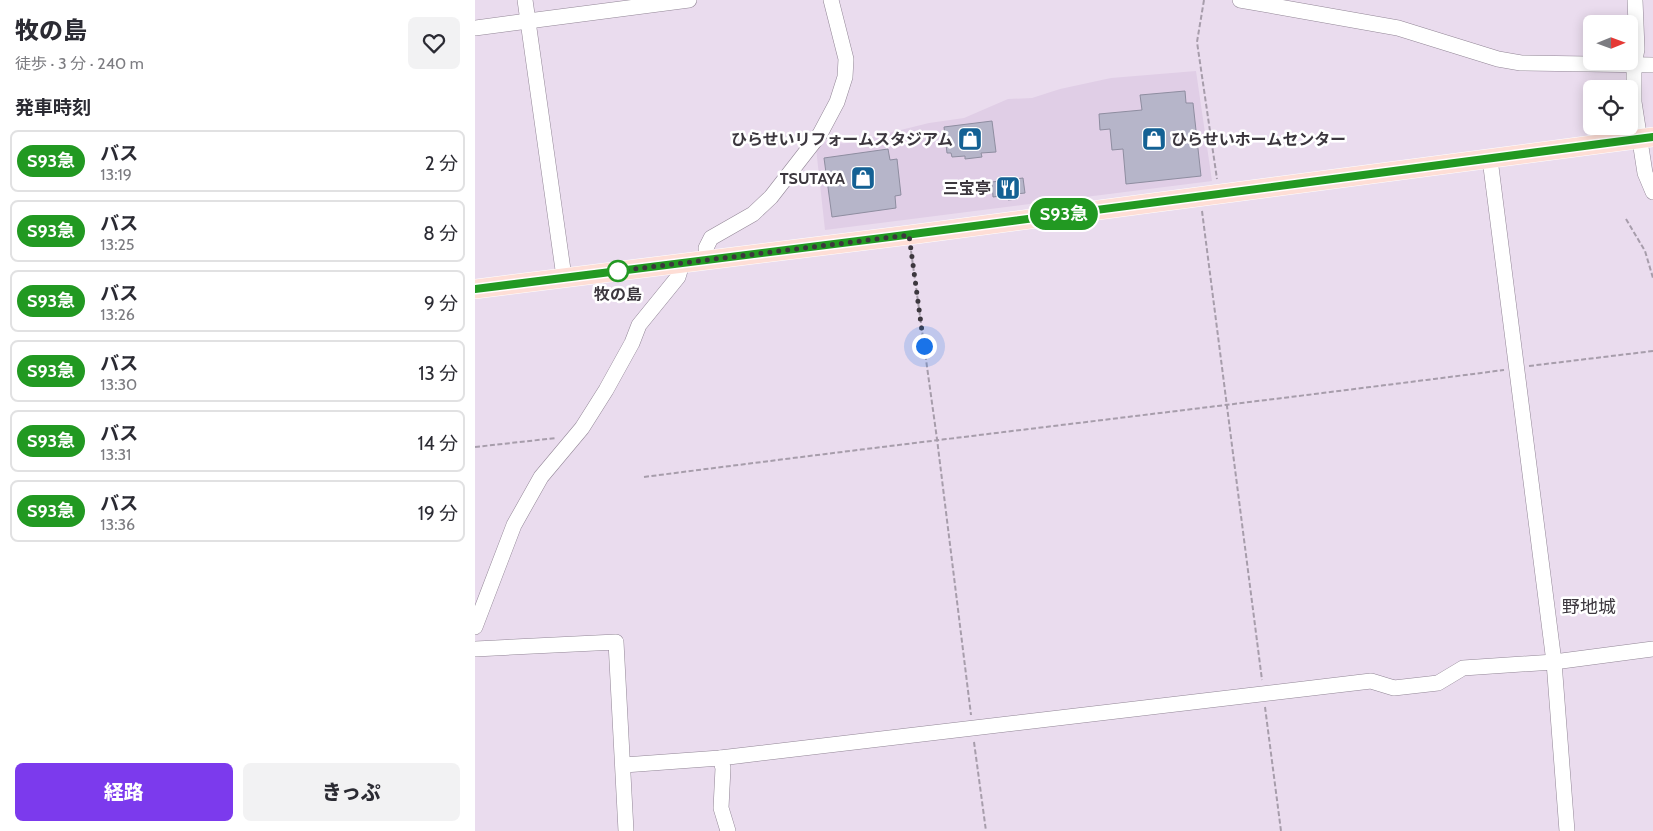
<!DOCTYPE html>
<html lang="ja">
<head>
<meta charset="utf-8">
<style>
  body { margin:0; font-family:Cabin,"Noto Sans JP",sans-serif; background:#f2f2f3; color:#2b2b33; height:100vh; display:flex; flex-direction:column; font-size:19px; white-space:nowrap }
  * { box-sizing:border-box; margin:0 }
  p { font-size:16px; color:#7c7c81 }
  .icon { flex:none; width:28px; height:28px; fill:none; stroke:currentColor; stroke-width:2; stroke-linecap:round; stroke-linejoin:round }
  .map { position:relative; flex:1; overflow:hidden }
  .sheet { display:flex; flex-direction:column; background:#fff; width:475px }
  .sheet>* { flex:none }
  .badge { padding:0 10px; border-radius:16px; font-size:18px; line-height:32px }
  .needle { width:32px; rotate:89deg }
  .tools { position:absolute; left:1108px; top:15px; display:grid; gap:10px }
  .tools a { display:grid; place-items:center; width:55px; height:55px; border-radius:8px; background:#fff; box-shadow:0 2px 12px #0003; font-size:25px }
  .you { position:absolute; width:25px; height:25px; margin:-12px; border:4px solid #fff; border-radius:50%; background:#1a73e8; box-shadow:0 0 0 8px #1a73e833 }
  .map>.badge { position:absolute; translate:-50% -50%; box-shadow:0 0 0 2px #fff }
  h2 { padding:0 15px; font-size:19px; line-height:45px }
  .round { display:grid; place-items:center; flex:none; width:52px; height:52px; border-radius:8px; background:#f2f2f3 }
  .headline { display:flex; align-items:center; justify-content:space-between; height:85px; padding:0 15px }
  h1 { font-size:24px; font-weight:800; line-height:38px }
  .action { display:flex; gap:10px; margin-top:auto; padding:10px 15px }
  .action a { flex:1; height:58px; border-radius:8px; background:#7c3aed; color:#fff; font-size:20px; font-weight:800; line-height:58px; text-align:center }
  .action a+a { background:#f2f2f3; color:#2b2b33 }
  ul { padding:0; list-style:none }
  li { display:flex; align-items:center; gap:15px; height:62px; margin:0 10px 8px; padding:0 5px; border:2px solid #e1e1e2; border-radius:8px }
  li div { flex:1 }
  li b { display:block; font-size:19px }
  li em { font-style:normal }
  li .badge { min-width:55px; font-weight:700; text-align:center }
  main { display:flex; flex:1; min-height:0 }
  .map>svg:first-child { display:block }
  .built { fill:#e0cee6 }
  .building { fill:#b6b5c9; stroke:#8e8da0 }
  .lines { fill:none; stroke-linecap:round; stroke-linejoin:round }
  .minor-casing { stroke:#928696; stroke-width:16 }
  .major-casing { stroke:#fff; stroke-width:20 }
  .path { stroke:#a79dab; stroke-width:2; stroke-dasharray:5 2.5; stroke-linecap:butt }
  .minor { stroke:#fff; stroke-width:15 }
  .major { stroke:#feded6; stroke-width:19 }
  .line-casing { stroke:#fff; stroke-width:11 }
  .line { stroke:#292; stroke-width:8 }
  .walk { stroke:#3c373e; stroke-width:5; stroke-dasharray:0 9 }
  .stop-dot { fill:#fff; stroke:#292; stroke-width:2.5 }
  .labels { text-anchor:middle; stroke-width:5; stroke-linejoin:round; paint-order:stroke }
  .poi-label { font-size:16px; font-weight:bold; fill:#3c373e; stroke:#fff; text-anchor:end }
  .stop-label { font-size:16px; font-weight:bold; fill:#3c373e; stroke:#fff }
  .neighbourhood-label { font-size:18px; fill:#3c373e; stroke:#fff }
</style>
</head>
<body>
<main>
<section class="sheet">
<div class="headline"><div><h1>牧の島</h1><p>徒歩 · 3 分 · 240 m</p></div><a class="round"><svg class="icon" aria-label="heart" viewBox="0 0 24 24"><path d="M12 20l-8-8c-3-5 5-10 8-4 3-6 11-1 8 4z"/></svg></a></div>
<h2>発車時刻</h2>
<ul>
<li><span class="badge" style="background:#292;color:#fff">S93急</span><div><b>バス</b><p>13:19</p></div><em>2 分</em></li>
<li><span class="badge" style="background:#292;color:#fff">S93急</span><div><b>バス</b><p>13:25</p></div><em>8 分</em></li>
<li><span class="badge" style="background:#292;color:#fff">S93急</span><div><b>バス</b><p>13:26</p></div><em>9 分</em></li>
<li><span class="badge" style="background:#292;color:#fff">S93急</span><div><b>バス</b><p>13:30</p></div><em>13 分</em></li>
<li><span class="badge" style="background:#292;color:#fff">S93急</span><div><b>バス</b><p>13:31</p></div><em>14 分</em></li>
<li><span class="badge" style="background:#292;color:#fff">S93急</span><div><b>バス</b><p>13:36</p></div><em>19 分</em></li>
</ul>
<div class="action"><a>経路</a><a>きっぷ</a></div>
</section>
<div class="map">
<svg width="1178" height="831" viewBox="0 0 1178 831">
  <rect width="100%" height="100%" fill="#eadcee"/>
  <polygon class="built" points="721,71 737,181 350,230 341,148 347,140 356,144 373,143 454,123 489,118 533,99 557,98 585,89 636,78"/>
  <g class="building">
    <polygon points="710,91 711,103 718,103 726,176 651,184 648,149 637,150 635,129 625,130 624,114 667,110 665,95"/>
    <polygon points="517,121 521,152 506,153 507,157 490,159 490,156 477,157 476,153 472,153 469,127"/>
    <polygon points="413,149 415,160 422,159 426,195 420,196 421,208 357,217 349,158"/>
    <polygon points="548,178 550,193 541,194 542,199 533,200 533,195 518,197 517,182"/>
  </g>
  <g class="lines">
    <defs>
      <g id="minor">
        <polyline points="50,0 89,277"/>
        <polyline points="765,0 923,28 1023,59 1046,63 1178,65"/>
        <polyline points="1160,0 1162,49 1159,65 1159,102 1170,173 1178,192"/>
        <polyline points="0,28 214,0"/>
        <polyline points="1015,159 1079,662 1092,831"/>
        <polyline points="232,261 231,248 236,238 278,214 296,197 345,134 362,102 370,77 371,59 356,0"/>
        <polyline points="0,627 39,525 66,477 107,428 131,390 157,343 164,325 203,277 207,264"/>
        <polyline points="0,649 141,642 151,831"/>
        <polyline points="245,758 248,768 246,808 253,831"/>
        <polyline points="149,765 245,758 896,681 919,688 963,683 988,668 1079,662 1178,649"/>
      </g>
      <polyline id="major" points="0,289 434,235 1178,137"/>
    </defs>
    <use href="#minor" class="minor-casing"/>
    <use href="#major" class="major-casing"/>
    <g class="path">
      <polyline points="729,0 722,42 742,179"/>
      <polyline points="727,211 787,680"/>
      <polyline points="1151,219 1170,251 1178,278"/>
      <polyline points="436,251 462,439 496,715"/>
      <polyline points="1054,366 1178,351"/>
      <polyline points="0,447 81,438"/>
      <path d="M169,477C455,440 743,407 1029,370"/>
      <polyline points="790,707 806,831"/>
      <polyline points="499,742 511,831"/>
    </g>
    <use href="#minor" class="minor"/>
    <use href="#major" class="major"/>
  </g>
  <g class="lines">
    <defs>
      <polyline id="line" points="0,289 415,237 1178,137"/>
    </defs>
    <use href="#line" class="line-casing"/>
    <use href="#line" class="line"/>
    <polyline class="walk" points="143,271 434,235 449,346"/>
  </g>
  <defs>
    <symbol id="shop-square" viewBox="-11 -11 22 22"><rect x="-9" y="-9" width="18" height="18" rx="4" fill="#146194" stroke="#fff"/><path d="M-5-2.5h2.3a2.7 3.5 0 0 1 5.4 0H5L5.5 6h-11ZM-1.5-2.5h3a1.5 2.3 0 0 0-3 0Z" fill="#fff"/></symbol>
    <symbol id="restaurant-square" viewBox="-11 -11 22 22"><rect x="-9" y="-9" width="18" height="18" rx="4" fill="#146194" stroke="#fff"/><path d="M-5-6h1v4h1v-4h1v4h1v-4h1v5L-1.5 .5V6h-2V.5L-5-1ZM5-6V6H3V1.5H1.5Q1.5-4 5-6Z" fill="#fff"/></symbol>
  </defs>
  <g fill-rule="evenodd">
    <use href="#shop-square" x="481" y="125" width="28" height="28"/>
    <use href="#shop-square" x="665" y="125" width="28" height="28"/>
    <use href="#shop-square" x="374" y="164" width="28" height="28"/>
    <use href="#restaurant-square" x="519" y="174" width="28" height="28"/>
  </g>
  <circle class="stop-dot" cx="143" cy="271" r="10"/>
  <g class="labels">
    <g class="poi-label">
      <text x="478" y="145">ひらせいリフォームスタジアム</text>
      <text x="696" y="145" text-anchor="start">ひらせいホームセンター</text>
      <text x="370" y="184">TSUTAYA</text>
      <text x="516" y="194">三宝亭</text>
    </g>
    <g class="stop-label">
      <text x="143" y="300">牧の島</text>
    </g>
    <g class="neighbourhood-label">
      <text x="1114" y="613">野地城</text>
    </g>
  </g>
</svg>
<div class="tools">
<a><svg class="needle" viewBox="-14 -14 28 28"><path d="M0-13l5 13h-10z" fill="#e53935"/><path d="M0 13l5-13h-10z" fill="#7c7c81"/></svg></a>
<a><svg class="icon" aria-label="locate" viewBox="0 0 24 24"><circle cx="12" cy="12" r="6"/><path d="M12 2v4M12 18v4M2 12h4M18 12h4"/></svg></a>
</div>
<div class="you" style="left:449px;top:346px"></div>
<b class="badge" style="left:589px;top:214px;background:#292;color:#fff">S93急</b>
</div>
</main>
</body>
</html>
